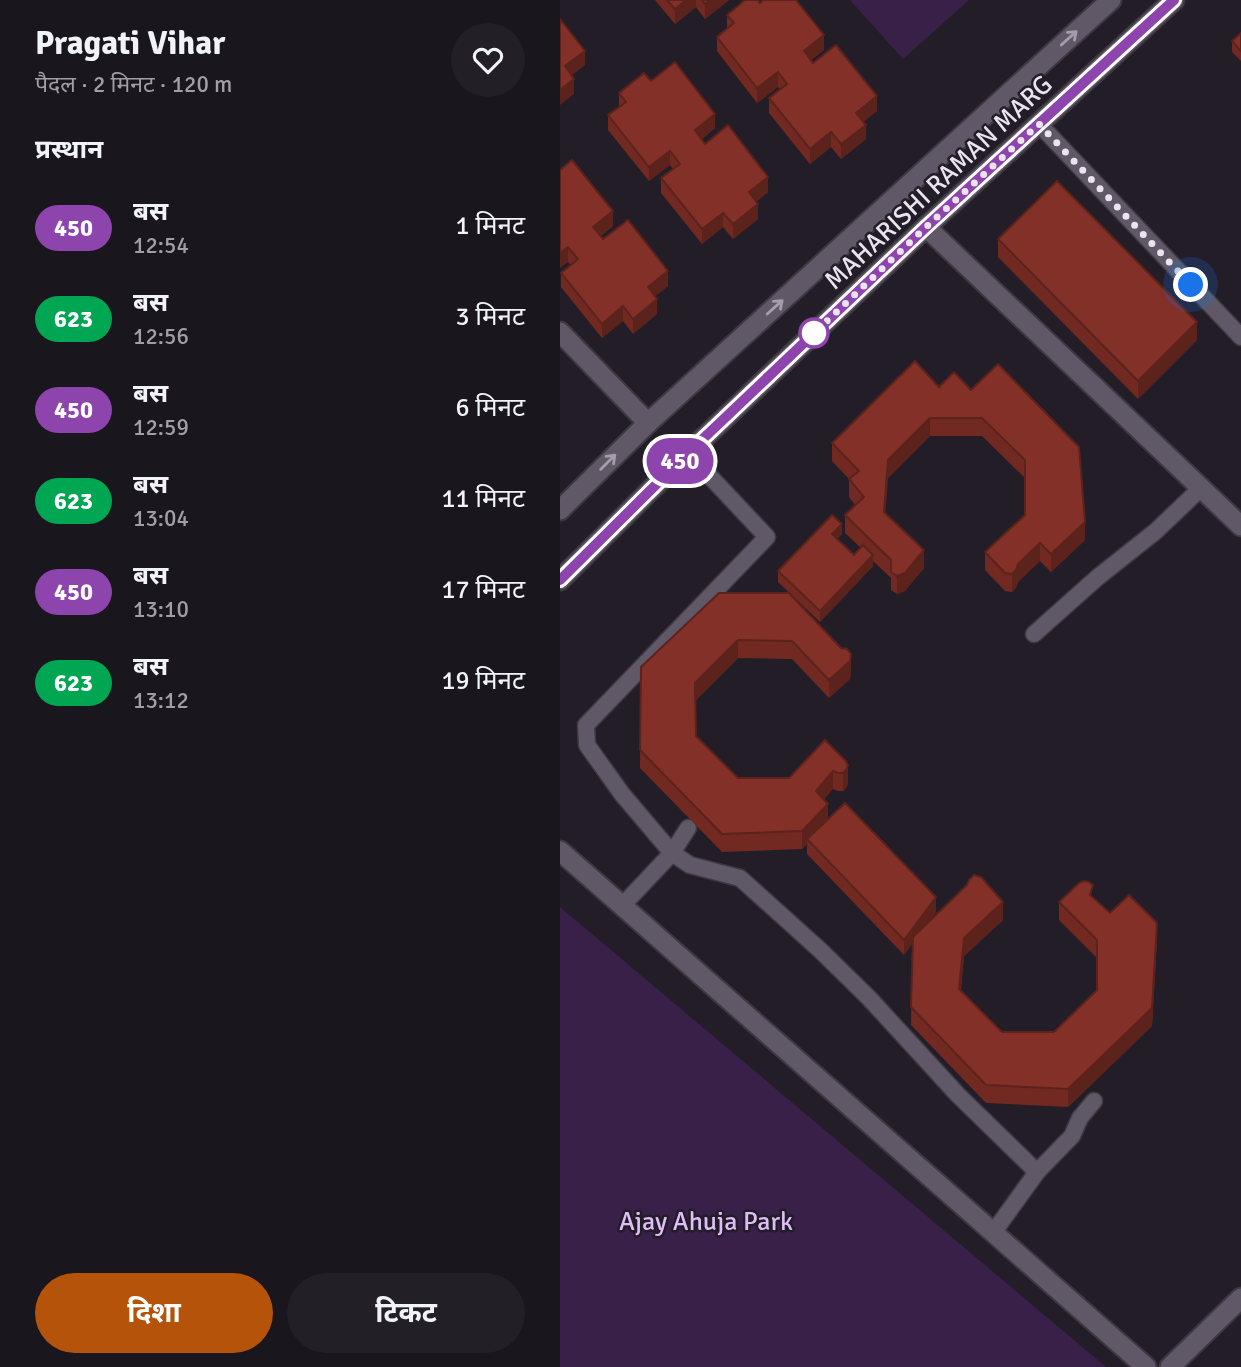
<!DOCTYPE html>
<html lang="hi">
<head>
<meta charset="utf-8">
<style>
  body { margin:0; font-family:Signika,"Noto Sans Devanagari",sans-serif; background:#231f27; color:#f1f3f6; height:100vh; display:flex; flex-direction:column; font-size:26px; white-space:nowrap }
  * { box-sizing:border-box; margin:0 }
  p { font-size:23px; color:#9f9fa4 }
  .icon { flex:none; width:38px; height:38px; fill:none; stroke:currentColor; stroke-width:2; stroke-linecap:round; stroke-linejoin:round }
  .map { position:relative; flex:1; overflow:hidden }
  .sheet { display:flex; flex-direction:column; background:#1a161e; width:560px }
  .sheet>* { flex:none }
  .badge { padding:0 14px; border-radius:23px; font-size:24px; line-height:46px }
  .you { position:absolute; width:35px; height:35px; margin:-18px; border:5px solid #fff; border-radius:50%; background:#1a73e8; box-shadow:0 0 0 10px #1a73e833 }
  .map>.badge { position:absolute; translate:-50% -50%; box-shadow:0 0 0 4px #fff }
  h2 { padding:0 35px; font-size:26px; line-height:63px }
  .round { display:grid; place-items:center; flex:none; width:74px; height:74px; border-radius:37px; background:#231f27 }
  .summary { display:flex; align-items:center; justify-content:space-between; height:119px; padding:0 35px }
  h1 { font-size:33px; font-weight:700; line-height:52px }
  .button { display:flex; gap:14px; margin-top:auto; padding:14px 35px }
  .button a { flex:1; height:80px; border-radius:42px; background:#b45309; color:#fff; font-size:28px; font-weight:700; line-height:80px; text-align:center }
  .button a+a { background:#231f27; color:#f1f3f6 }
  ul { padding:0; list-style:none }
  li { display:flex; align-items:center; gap:21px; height:91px; padding:0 35px }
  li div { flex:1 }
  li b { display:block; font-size:26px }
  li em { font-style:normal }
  li .badge { min-width:77px; font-weight:700; text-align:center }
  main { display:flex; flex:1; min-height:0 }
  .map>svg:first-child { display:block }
  .park { fill:#382048 }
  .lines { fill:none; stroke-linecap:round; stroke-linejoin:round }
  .service-casing { stroke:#3d3841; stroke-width:19 }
  .minor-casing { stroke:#3d3841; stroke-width:23 }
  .secondary-casing { stroke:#3d3841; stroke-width:23 }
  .service { stroke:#605866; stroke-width:16 }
  .minor { stroke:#605866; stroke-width:19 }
  .secondary { stroke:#605866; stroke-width:19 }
  .wall { fill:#712922 }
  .shaded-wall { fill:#5c221c }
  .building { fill:#833028; stroke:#5c221c; stroke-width:2 }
  .oneway { stroke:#a49eaa }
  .line-casing { stroke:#fff; stroke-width:16 }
  .line { stroke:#8e44ad; stroke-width:10 }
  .walk { stroke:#e9e4ed; stroke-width:7; stroke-dasharray:0 12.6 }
  .stop-dot { fill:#fff; stroke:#8e44ad; stroke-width:3.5 }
  .labels { text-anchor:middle; stroke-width:5; stroke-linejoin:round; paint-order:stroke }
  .street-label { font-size:26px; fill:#e9e4ed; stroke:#231d28 }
  .park-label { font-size:26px; fill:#dfbdf8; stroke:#231d28 }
</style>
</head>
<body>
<main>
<section class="sheet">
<div class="summary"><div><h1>Pragati Vihar</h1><p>पैदल · 2 मिनट · 120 m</p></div><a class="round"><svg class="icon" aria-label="heart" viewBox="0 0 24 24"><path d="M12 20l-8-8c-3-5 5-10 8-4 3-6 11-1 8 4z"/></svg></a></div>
<h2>प्रस्थान</h2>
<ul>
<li><span class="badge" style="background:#8e44ad;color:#fff">450</span><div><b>बस</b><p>12:54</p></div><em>1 मिनट</em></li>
<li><span class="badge" style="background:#00a651;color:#fff">623</span><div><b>बस</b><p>12:56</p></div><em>3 मिनट</em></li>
<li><span class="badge" style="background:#8e44ad;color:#fff">450</span><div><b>बस</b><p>12:59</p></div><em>6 मिनट</em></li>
<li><span class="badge" style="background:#00a651;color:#fff">623</span><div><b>बस</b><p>13:04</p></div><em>11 मिनट</em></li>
<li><span class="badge" style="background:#8e44ad;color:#fff">450</span><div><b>बस</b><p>13:10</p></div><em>17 मिनट</em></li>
<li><span class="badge" style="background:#00a651;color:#fff">623</span><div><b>बस</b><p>13:12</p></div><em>19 मिनट</em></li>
</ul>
<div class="button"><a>दिशा</a><a>टिकट</a></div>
</section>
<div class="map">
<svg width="681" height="1367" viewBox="0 0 681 1367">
  <rect width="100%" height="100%" fill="#231d28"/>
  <g class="park">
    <polygon points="290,0 409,0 343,59"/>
    <polygon points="0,907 546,1367 0,1367"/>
  </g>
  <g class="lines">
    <defs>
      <g id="service">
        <polyline points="479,124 681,337"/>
        <polyline points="128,453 207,537 26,725 27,745 62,794 112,853 130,865 180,878 260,950 309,998 398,1095 477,1172 433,1233"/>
        <polyline points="474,634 538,577 596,531 641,488"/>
        <polyline points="62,906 112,853 128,828"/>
        <polyline points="477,1172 512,1136 520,1118 534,1101"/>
      </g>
      <g id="minor">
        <polyline points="366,227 681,526"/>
        <polyline points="0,332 88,423"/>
        <polyline points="0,851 586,1367"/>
        <polyline points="610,1367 681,1298"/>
      </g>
      <g id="secondary">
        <polyline points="0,510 88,423 551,0"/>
        <polyline points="0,580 128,453 366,227 614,0"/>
      </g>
    </defs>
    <use href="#service" class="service-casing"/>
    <use href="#minor" class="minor-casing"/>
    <use href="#secondary" class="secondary-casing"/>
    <use href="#service" class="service"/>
    <use href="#minor" class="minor"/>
    <use href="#secondary" class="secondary"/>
  </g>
  <g class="wall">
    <polygon points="95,0 169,0 145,19 136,7 115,24"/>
    <polygon points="200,3 264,50 251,60 253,63 317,111 303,122 306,139 281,159 271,147 250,164 209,113 209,98 220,89 218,87 197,103 157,51 157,37 167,29 167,15"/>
    <polygon points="681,33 681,61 672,52 672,41"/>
    <polygon points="91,81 155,128 142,139 145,144 208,192 196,202 198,219 173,239 163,227 142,244 101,193 101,178 113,169 110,165 89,181 48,130 48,115 59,107 59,93"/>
    <polygon points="0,170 53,226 41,236 43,239 108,286 95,296 97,314 73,334 63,321 42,338 1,287 1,273 11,265 8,262"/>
    <polygon points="438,239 637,340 578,399 438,257"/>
    <polygon points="438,364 525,540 491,572 480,561 458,582 456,588 452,592 445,591 425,570 425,552 465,515 465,478 422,436 370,436 328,478 325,513 364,568 345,591 337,594 331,590 331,578 313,561 313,566 260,622 218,582 218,571 282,534 277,539 294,555 301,548 285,533 285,515 295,505 289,497 289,479 272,461 272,443 379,387 411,390"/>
    <polygon points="159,593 291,672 290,679 269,698 232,659 178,658 135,701 136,736 178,778 229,778 285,760 288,783 286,788 283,791 278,791 273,789 264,799 268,819 376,912 368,922 443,920 404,956 401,990 442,1032 494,1032 537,990 537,958 499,920 499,902 533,897 550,913 597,941 592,1026 508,1107 426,1103 351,1025 352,943 344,955 247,854 247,844 242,849 162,852 80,768 81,667"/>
  </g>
  <g class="shaded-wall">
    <polygon points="126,0 136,0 136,7 115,24 115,9"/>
    <polygon points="150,0 169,0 145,19 145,4"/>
    <polygon points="264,35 264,50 244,66 244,51"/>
    <polygon points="25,51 25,65 5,81 5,66"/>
    <polygon points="218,72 218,87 197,103 197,88"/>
    <polygon points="14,79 14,94 0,105 0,90"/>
    <polygon points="317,96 317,111 296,127 296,113"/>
    <polygon points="155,114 155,128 135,145 135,130"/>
    <polygon points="306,125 306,139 281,159 281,144"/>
    <polygon points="271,132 271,147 250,164 250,149"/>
    <polygon points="110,151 110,165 89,181 89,167"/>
    <polygon points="208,177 208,192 189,207 189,192"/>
    <polygon points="198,204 198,219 173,239 173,224"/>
    <polygon points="53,211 53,226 33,242 33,227"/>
    <polygon points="163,213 163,227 142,244 142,229"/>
    <polygon points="8,247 8,262 0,268 0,253"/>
    <polygon points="108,271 108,286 88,302 88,287"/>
    <polygon points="97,299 97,314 73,334 73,319"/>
    <polygon points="63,306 63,321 42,338 42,324"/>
    <polygon points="637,322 637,340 578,399 578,381"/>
    <polygon points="370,418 370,436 328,478 324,530 324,512 328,460"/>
    <polygon points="525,522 525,540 491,572 491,554"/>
    <polygon points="282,524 282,534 272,545 272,534"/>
    <polygon points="480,543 480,561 458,582 456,588 452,592 452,574 458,564"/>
    <polygon points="364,550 364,568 345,591 337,594 337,576"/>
    <polygon points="313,555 313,566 260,622 260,611"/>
    <polygon points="178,640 178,658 135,701 135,683"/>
    <polygon points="291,654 291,672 290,679 269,698 269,680"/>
    <polygon points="288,765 288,783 286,788 283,791 283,773"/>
    <polygon points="273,771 273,789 256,809 256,791"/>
    <polygon points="268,804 268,822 247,839 247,844 242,849 242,831"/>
    <polygon points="376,897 376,912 344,955 344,940"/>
    <polygon points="443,902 443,920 404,956 399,1007 399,989 404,938"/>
    <polygon points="597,923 592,1026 508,1107 508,1089"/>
  </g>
  <g class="building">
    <polygon points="107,0 126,0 115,9"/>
    <polygon points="142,0 150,0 145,4"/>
    <polygon points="185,0 198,0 200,3 203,0 236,0 264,35 244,51 253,63 276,45 317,96 296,113 306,125 281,144 271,132 250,149 209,98 227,84 218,72 197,88 157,37 174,23 167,15"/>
    <polygon points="0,19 25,51 5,66 14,79 0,90"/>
    <polygon points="681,33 681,51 672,41"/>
    <polygon points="115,62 155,114 135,130 145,144 168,125 208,177 189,192 198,204 173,224 163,213 142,229 101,178 120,164 110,151 89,167 48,115 66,102 59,93 84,73 91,81"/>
    <polygon points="12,160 53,211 33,227 43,239 68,220 108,271 88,287 97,299 73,319 63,306 42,324 1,273 18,259 8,247 0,253 0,170"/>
    <polygon points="497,181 637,322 578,381 438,239"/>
    <polygon points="355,361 379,387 394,372 411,390 438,364 519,447 525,522 491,554 480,543 458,564 456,570 452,574 445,573 425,552 465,515 465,460 422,418 370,418 328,460 324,512 364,550 345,573 337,576 331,572 331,560 285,515 304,497 289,479 299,471 272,443"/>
    <polygon points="272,515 282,524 272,534 294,555 303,545 313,555 260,611 218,571"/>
    <polygon points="159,593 229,593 281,648 287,649 291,654 290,661 269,680 232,641 178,640 135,683 136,736 178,778 229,778 265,740 285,760 288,765 286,770 283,773 278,773 273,771 256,791 268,804 242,831 162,834 80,750 81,667"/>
    <polygon points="285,803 376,897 344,940 247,839"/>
    <polygon points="414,875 421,877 443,902 404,938 399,989 442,1032 494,1032 537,990 537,940 499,902 519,883 524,881 529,882 533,885 530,895 550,913 569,895 597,923 592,1008 508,1089 426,1085 351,1007 353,937 407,885 409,880"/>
  </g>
  <defs><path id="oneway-shaft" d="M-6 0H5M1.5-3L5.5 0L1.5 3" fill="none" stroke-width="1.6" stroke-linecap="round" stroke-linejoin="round" transform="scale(1.75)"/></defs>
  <g class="oneway">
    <use href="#oneway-shaft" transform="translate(509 38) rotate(-42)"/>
    <use href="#oneway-shaft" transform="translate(215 307) rotate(-42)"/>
    <use href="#oneway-shaft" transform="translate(48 462) rotate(-45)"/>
  </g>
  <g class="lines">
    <defs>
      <polyline id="line" points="0,580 128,453 366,227 614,0"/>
    </defs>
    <use href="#line" class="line-casing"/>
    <use href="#line" class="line"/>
    <polyline class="walk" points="254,333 247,340 366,227 479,124 631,285"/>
  </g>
  <circle class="stop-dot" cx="254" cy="333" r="14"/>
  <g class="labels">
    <g class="street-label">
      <text transform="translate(378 182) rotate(-43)" y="9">MAHARISHI RAMAN MARG</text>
    </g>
    <g class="park-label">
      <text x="146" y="1230">Ajay Ahuja Park</text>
    </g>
  </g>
</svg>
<div class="you" style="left:631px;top:285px"></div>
<b class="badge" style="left:120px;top:461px;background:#8e44ad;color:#fff">450</b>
</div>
</main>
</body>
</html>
